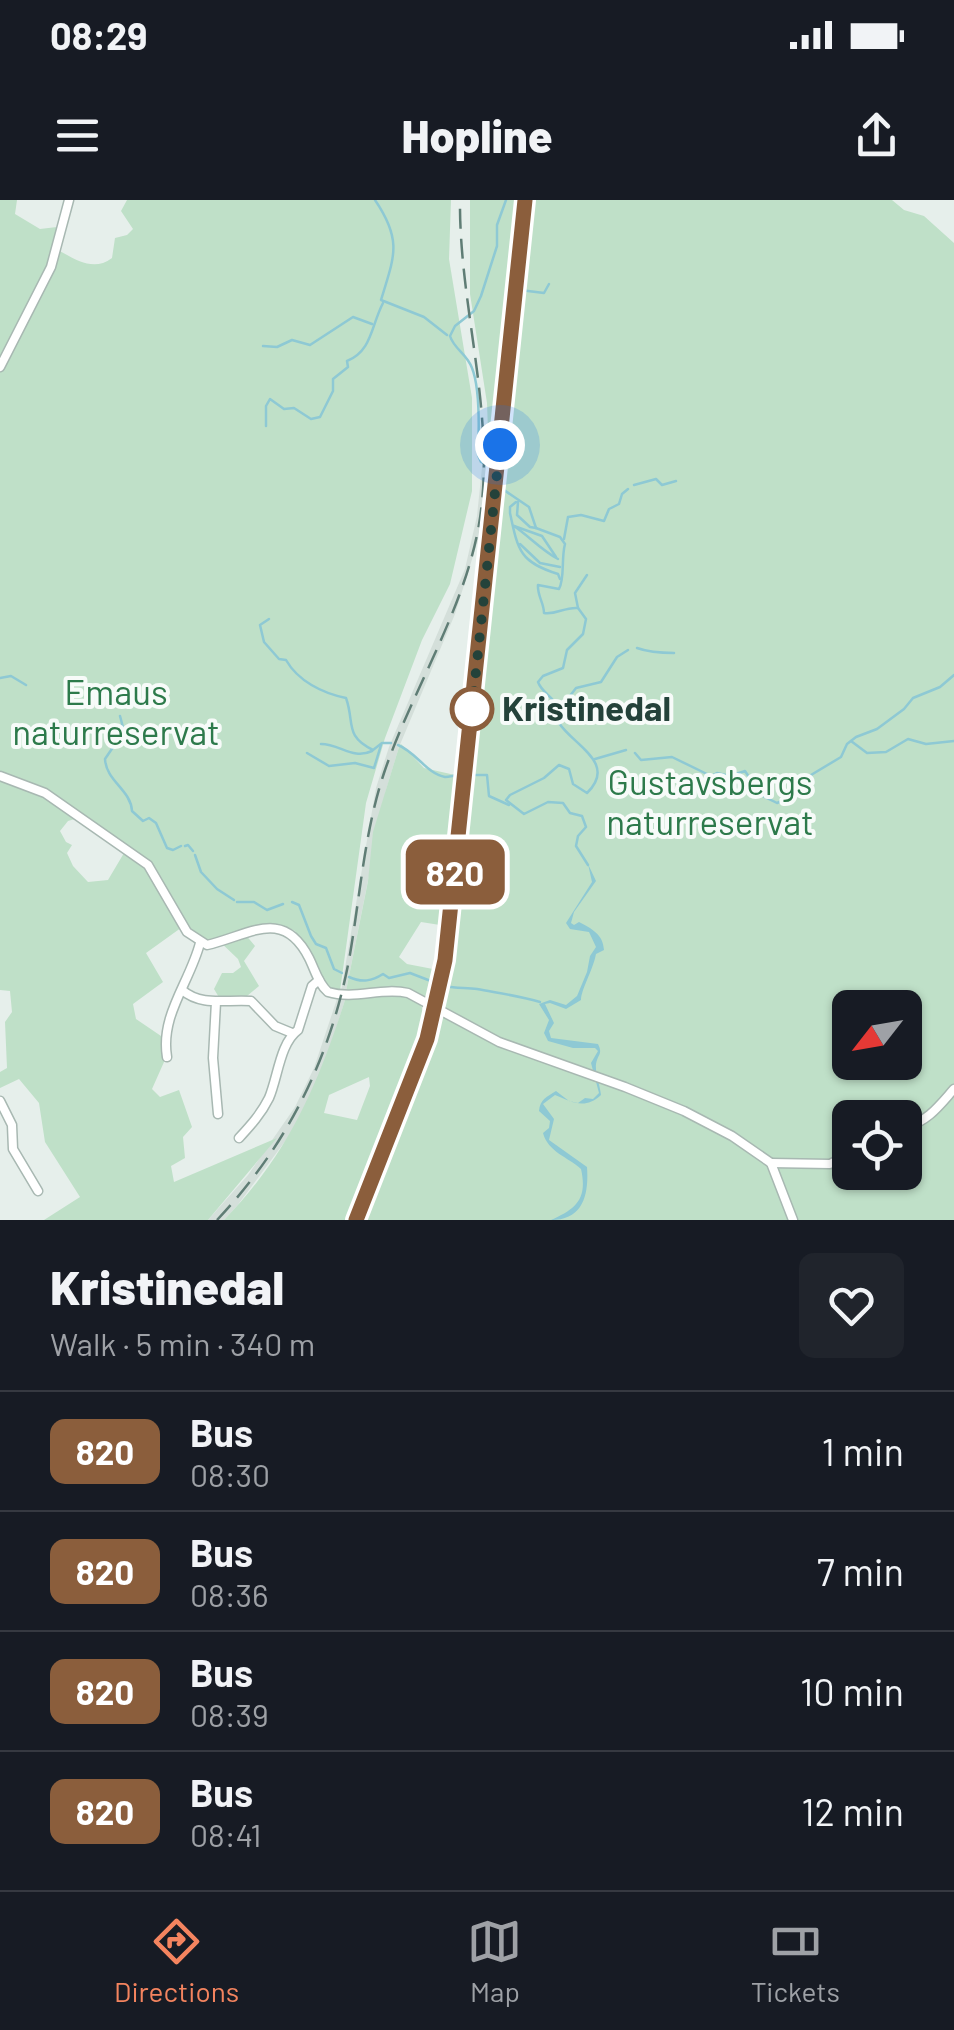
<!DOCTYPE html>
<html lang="en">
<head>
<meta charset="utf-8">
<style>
  body { margin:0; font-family:Barlow,sans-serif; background:#20242c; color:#f1f3f6; height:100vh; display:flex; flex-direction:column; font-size:38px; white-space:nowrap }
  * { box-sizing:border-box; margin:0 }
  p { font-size:32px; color:#9ea1a6 }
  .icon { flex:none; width:55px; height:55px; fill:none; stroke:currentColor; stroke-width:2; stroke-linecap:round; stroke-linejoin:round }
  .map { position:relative; height:1020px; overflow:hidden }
  .side { display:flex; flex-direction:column; background:#171b24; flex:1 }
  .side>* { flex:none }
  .badge { padding:0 20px; border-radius:15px; font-size:35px; line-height:65px }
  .needle { width:65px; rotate:239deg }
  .fabs { position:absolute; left:832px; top:790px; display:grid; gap:20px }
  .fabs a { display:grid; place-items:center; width:90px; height:90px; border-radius:15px; background:#171b24; box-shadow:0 2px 8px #0004; font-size:50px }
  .you { position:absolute; width:50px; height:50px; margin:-25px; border:8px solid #fff; border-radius:50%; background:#1a73e8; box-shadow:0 0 0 15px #1a73e833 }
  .map>.badge { position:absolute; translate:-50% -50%; box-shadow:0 0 0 5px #fff }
  .round { display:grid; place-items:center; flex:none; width:105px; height:105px; border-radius:15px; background:#20242c }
  .headline { display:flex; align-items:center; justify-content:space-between; height:170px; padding:0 50px }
  h1 { font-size:48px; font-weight:800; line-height:75px }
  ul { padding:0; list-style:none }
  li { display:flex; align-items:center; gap:30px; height:120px; padding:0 50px; border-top:2px solid #363941 }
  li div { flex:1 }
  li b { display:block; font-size:38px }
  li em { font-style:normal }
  li .badge { min-width:110px; font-weight:700; text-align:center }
  .status { display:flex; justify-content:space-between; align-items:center; height:70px; padding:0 50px; background:#171b24; direction:ltr }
  .status svg { height:28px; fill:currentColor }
  header { display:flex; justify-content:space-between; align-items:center; height:130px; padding:0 50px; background:#171b24; font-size:45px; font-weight:800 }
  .tab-bar { display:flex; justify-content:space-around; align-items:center; height:140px; border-top:2px solid #363941; background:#171b24; font-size:28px; color:#9ea1a6 }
  .tab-bar a { display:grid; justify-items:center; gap:5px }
  .tab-bar .active { color:#f4845f }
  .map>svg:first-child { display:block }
  .built { fill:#d4dfda }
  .green { fill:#bfe0c8; fill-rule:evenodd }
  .water { fill:#8ec9d4 }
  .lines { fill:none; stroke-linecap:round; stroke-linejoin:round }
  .stream { stroke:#8ec9d4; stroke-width:2.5 }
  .minor-casing { stroke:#a8b8b2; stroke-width:11 }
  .minor { stroke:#fff; stroke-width:8 }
  .rail { stroke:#5f7d75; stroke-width:2.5; stroke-dasharray:20 10; stroke-linecap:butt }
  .line-casing { stroke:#fff; stroke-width:22 }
  .line { stroke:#8b5e3c; stroke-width:15 }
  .walk { stroke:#24423a; stroke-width:10; stroke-dasharray:0 18 }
  .stop-dot { fill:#fff; stroke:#8b5e3c; stroke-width:5 }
  .labels { text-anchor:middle; stroke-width:8; stroke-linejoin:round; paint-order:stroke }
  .park-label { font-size:35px; fill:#2d7a4b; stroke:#f7fbf9 }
  .stop-label { font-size:35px; font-weight:bold; fill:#24423a; stroke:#f7fbf9; text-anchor:start }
</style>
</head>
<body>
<div class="status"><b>08:29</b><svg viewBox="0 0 49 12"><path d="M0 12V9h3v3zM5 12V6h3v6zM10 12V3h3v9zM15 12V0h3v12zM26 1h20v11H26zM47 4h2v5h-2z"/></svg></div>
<header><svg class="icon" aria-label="menu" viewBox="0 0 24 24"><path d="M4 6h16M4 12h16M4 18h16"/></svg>Hopline<svg class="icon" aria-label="share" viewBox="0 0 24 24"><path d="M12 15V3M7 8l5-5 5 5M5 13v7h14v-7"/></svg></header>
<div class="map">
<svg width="954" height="1020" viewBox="0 0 954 1020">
  <rect width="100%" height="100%" fill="#e6efeb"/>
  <g class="built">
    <polygon points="483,258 489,258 478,340 455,414 399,547 386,590 346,791 341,791 376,588 389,547 465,369 477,316"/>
    <polygon points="338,796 346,797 323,870 292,932 237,1006 224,1020 208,1020 248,975 295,907 314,868"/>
  </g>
  <g class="green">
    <path d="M0,0H17L15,14L40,29L57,27L54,48C74,58 92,73 112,58L115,38L127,35L133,29L121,11L127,0H451L449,59L472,198V291L450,384L422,440L385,538L366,603L340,791L327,787L295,731C279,721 261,725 245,734L255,746L244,761L259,786L247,796L220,799L214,789L222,773H233L241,767L238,759L217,739L201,742L185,725L146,753L163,782L133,804L136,819L161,836L164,862L152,889L160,897L179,890L192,927L183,937L185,958L171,966L174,982L277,938L208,1020H44L80,997L45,942L39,903L19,879L0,888V872L7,868L5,822L12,812L10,791L0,790V579L33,590L78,618L68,621L60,631L66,642L72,645L67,653L73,666L88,682L108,680L124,653L150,670L177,710L150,664L44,589L0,574Z"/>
    <path d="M470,0H892L904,10L924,16L954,43V1020H360L434,819L463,602L456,600L450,640L451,657L440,725L421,722L399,757L407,764L433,769L428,798L403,788L346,791L368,681L373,632L399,547L401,544L424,568L455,575L466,573L499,261L489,258L487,203L470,94ZM850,808H905V862H850ZM850,918H905V972H850Z"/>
    <path d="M401,794L421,804L425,821L349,1020H224C289,953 318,885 346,797ZM369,877L370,886L357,920L324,913L329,895Z"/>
  </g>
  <path class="water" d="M588,664L596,681L574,712L571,723L574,725L579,722C592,729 603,734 604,750L596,754C593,770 581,790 581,800L566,809L550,803L545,804L554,823L549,831L551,838L598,844C603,854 598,854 596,864C595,873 600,885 601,895C585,910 572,902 555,895L543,904L554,919L549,940L587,967C589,995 583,1020 551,1020C575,1009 588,1000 581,969C568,957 548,952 543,933L549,928L550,921L539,911C540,899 547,897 556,891L569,901L578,903L585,898L593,899L599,893L591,863L598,851L595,848H573L548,841L544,833L549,820L539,804L550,800L566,805L577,796L587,772L590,756L596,747L589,732L570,729L566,723L592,682Z"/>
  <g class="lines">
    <g class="stream">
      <path d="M375,0C403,41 394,57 381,100L424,117L447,135"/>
      <polyline points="520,90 544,93 549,84"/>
      <polyline points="263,146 277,147 292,140 310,145 353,117 372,124"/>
      <path d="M266,226V206L270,199L284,209L294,208L311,219L320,217L333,191V179L348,167L347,161C372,151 371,126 383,103"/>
      <path d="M492,281L493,268L481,262L478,255C479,233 480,188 472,168C467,154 454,149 450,136L455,126L474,111L481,96L497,46V25L506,0"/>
      <polyline points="634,285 656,279 662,285 676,281"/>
      <path d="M498,286L529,307L536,328L560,337L565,344C561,359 565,378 559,389L538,385C537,395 544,403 544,413C556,415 564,407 578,408L586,419L583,434L567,450L563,468L543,476L538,482C542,493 554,497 557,507C559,514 555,516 559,523C573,545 618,563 587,593L573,584L569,569L559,565L544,578L510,595L506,600L524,614L548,602L563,603L570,613L582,616L586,627L578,636L576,646L588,665"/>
      <path d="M516,302L510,307V313C518,351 520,362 558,374L560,379"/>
      <polyline points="518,302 517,315 530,327 536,328"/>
      <path d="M514,326C530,337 541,350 558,359"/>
      <polyline points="514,326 542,336 556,357"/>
      <polyline points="564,339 568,317 581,315 604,321 609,309 619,304 622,294 628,289"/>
      <polyline points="520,344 540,363 560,367"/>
      <polyline points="578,408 575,393 587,375"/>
      <path d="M269,419L260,425L264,442L279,459L286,460C298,481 322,493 346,498C355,523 344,536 373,550L382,543H391"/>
      <path d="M637,448C648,452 661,453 674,453"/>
      <polyline points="0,478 11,476 26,485"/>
      <polyline points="559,503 566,501 576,488 601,482 617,457 628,450"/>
      <path d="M120,516L124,531L105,559C106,581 131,590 132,611L143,621L149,618L156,623L167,648L173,650L181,646"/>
      <polyline points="851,541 867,553 886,552 908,539 926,544 954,541"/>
      <path d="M321,544C340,544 353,560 372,551"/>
      <path d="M398,545C416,552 427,574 445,577C450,577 455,575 460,575"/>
      <polyline points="307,553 329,566 355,563 374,568 381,545"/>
      <polyline points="635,553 641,560 672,557 711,576 717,573 730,576 745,571 761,595 777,603 791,597 806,578 841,557 847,544 856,537 877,529 904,509 913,498 940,487 954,475"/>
      <polyline points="595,559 626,550"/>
      <polyline points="470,575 487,575 489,596 509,605"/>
      <polyline points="185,646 188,645 193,651"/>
      <polyline points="195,655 201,672 217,689 234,700"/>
      <polyline points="237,702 254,702 267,710 283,704"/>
      <polyline points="292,702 299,705 311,736 316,744 326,748 334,769 342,773"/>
      <path d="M349,777C362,783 372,781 383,774L389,778L410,773L436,783"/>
      <path d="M445,786C457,789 467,787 477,789C498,793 520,796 540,802"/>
    </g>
    <defs>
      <g id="minor">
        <polyline points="0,167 51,67 69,0"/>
        <path d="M0,576L45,593L148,665L187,732L207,745C250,735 283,707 309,758C315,770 318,783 328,792C355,800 381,787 408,793L499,842L625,887L684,911L732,936L771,963L793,1020"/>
        <path d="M182,790C202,807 226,799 251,801L275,826L292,833"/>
        <polyline points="216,802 213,858 218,914"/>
        <path d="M167,857C160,815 190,782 200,743"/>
        <polyline points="0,901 12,925 13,949 38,991"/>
        <path d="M905,928C929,920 938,907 954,889"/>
        <path d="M239,938C251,925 261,914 269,898C278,877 280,843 298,830L312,786L319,780"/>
        <polyline points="771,963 830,964 850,954"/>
        <polyline points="356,1020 427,839 445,760 525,0"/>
      </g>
    </defs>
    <use href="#minor" class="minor-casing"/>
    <use href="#minor" class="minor"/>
    <path class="rail" d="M217,1020C287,946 330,859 349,760C360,698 364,633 384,573C414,484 473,398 482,302C492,201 459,101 460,0"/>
  </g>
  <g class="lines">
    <defs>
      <polyline id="line" points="356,1020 427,839 445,760 525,0"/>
    </defs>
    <use href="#line" class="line-casing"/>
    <use href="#line" class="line"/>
    <polyline class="walk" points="472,509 500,245"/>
  </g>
  <circle class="stop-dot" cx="472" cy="509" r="20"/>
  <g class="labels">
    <g class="park-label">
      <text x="116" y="505">Emaus<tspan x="116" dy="40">naturreservat</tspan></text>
      <text x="710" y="595">Gustavsbergs<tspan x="710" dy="40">naturreservat</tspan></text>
    </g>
    <g class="stop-label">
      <text x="502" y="521">Kristinedal</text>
    </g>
  </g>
</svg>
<div class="fabs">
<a><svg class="needle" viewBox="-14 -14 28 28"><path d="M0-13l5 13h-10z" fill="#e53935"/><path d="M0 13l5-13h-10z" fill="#9ea1a6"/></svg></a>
<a><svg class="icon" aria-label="locate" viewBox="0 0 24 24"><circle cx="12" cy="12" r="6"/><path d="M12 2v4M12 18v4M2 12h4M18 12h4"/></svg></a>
</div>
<div class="you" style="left:500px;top:245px"></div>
<b class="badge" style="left:455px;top:672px;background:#8b5e3c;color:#fff">820</b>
</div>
<section class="side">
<div class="headline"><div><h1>Kristinedal</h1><p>Walk · 5 min · 340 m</p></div><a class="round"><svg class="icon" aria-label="heart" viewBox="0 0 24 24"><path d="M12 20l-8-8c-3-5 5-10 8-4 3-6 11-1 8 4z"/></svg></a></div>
<ul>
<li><span class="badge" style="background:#8b5e3c;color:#fff">820</span><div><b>Bus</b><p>08:30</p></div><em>1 min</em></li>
<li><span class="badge" style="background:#8b5e3c;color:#fff">820</span><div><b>Bus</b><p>08:36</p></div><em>7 min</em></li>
<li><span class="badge" style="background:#8b5e3c;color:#fff">820</span><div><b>Bus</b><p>08:39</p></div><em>10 min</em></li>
<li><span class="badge" style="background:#8b5e3c;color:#fff">820</span><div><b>Bus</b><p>08:41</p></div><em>12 min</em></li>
</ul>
</section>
<nav class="tab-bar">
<a class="active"><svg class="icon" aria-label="directions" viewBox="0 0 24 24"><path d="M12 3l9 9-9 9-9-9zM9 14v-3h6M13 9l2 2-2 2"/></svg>Directions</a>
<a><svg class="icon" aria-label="map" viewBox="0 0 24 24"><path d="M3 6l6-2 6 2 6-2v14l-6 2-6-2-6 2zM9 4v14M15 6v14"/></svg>Map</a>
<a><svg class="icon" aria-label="tickets" viewBox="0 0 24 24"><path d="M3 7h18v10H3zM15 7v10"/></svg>Tickets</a>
</nav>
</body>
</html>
